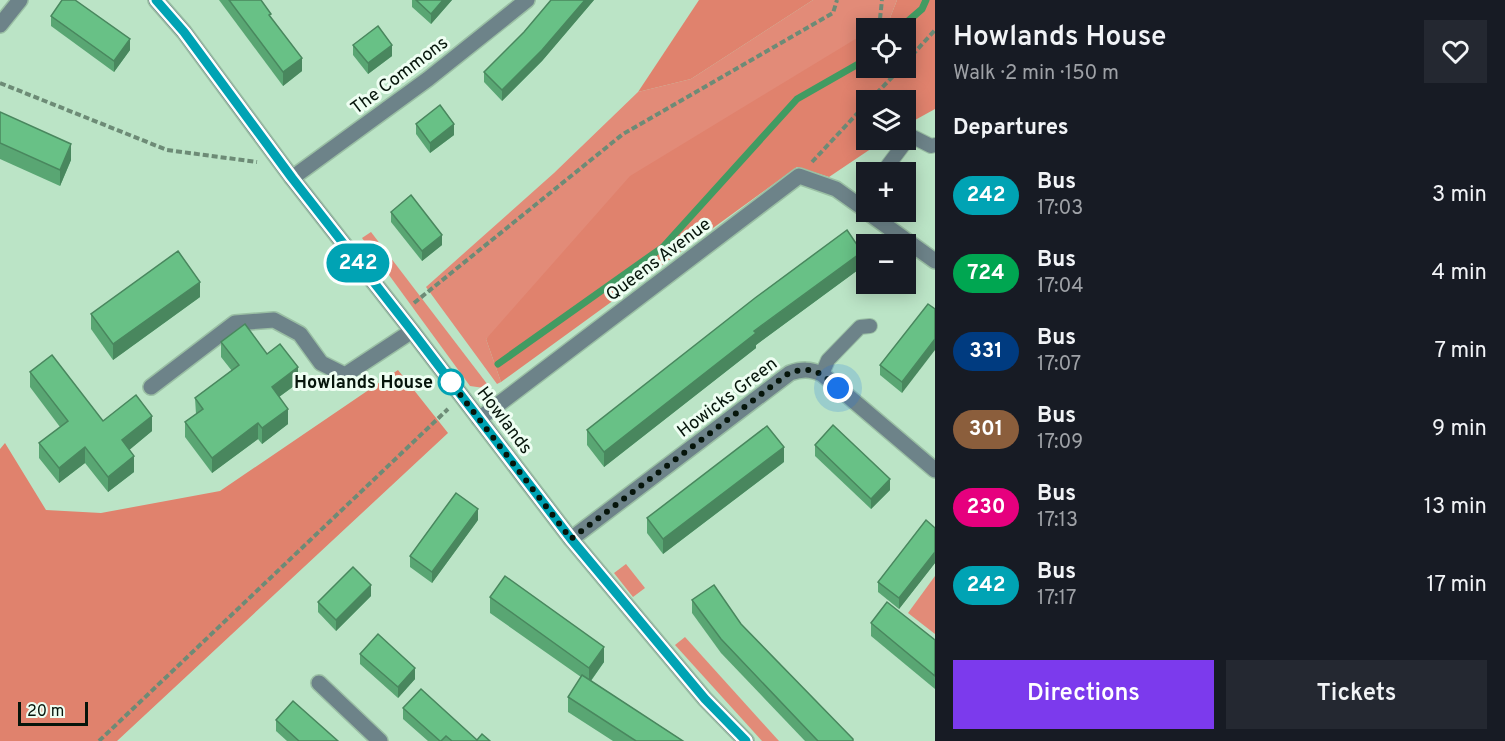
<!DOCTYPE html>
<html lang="en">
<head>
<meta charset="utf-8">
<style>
  body { margin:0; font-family:Overpass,sans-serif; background:#242831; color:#f1f3f6; height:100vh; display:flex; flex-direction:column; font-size:22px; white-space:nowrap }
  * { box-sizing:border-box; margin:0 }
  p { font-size:20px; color:#9ea1a6 }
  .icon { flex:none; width:33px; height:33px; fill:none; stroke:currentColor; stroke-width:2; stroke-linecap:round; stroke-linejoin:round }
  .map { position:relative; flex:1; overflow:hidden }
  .sheet { display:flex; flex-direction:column; background:#171b24; width:570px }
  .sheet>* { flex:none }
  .badge { padding:0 12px; border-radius:20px; font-size:21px; line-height:39px }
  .fabs { position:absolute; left:856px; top:18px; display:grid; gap:12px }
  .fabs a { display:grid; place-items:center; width:60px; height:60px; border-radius:0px; background:#171b24; box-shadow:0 3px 15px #0003; font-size:30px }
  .scale { position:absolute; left:18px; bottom:15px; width:70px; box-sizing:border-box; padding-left:6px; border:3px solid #06150b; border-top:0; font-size:16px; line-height:21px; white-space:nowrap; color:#06150b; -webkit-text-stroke:4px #eefef2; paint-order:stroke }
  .you { position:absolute; width:30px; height:30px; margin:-15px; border:4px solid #fff; border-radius:50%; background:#1a73e8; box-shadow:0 0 0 9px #1a73e833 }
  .map>.badge { position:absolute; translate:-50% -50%; box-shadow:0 0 0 3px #fff }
  h2 { padding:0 18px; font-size:22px; line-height:54px }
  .round { display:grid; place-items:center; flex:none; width:63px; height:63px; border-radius:0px; background:#242831 }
  .head { display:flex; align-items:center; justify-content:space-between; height:102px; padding:0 18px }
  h1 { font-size:28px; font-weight:600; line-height:45px }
  .primary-button { display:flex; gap:12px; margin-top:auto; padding:12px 18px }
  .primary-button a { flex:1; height:69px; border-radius:0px; background:#7c3aed; color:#fff; font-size:24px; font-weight:600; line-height:69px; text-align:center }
  .primary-button a+a { background:#242831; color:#f1f3f6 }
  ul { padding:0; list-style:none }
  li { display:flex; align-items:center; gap:18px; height:78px; padding:0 18px }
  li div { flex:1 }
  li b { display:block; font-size:22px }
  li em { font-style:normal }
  li .badge { min-width:66px; font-weight:700; text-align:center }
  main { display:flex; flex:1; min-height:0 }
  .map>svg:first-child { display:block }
  .green { fill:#e28b78 }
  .forest { fill:#e0826d }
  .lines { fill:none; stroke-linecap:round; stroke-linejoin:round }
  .stream { stroke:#419b62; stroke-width:7 }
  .service-casing { stroke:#9abfa4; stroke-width:16 }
  .minor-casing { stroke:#9abfa4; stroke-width:18 }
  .tertiary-casing { stroke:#9abfa4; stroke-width:18 }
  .path { stroke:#6d8b76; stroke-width:4; stroke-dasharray:6 3; stroke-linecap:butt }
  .service { stroke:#6d8389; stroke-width:14 }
  .minor { stroke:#6d8389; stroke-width:15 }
  .tertiary { stroke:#6d8389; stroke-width:15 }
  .wall { fill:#59a673 }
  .shaded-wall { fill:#49875e }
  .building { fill:#68c186; stroke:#49875e; stroke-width:1.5 }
  .line-casing { stroke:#fff; stroke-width:14 }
  .line { stroke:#00a3b4; stroke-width:9 }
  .walk { stroke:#06150b; stroke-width:6; stroke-dasharray:0 10.8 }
  .stop-dot { fill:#fff; stroke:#00a3b4; stroke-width:3 }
  .labels { text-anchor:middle; stroke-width:6; stroke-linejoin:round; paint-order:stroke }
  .street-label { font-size:18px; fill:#06150b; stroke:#eefef2 }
  .stop-label { font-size:18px; font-weight:bold; fill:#06150b; stroke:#eefef2; text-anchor:end }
</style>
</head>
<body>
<main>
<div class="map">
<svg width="935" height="741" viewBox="0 0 935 741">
  <rect width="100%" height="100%" fill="#bbe4c6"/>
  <g class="green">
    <polygon points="813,0 897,0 890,18 873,28 867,28 867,32 486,339 501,382 497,384 426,287 554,173 638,92 691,79"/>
    <polygon points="371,232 491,389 470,386 362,238"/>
    <polygon points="626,564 645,588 633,597 614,573"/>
    <polygon points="935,576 935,634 908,613"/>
    <polygon points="685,637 779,741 762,741 675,645"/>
  </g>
  <g class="forest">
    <polygon points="699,0 813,0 691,79 638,92"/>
    <polygon points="897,0 935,0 935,109 906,125 906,100 867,100 867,140 884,140 829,177 797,167 501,382 486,339 630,176 867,32 867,68 906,68 906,28 873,28 890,18"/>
    <polygon points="398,370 448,433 117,741 0,741 0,449 5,443 46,510 101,513 220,491"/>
  </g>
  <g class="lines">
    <g class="stream">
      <polyline points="900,28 922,9 926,0"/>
      <polyline points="498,364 663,247 797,99 860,63 867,57"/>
    </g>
    <defs>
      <g id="service">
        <polyline points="883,172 904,144 913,137 931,146 935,145"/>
        <polyline points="822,374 828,360 860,327 870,326"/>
      </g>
      <g id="minor">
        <polyline points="0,25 20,0"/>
        <polyline points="292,178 428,79 527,0"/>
        <polyline points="867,212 935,261"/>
        <polyline points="151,387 235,323 274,320 300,334 321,363 345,375 412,331"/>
        <polyline points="479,419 799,176 836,189 867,211"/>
        <path d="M571,539L790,373C802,369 810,369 822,374L935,470"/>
        <polyline points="319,683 380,741"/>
      </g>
      <polyline id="tertiary" points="156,0 184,32 292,178 412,331 571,539 705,699 746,741"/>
    </defs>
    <use href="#service" class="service-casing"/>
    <use href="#minor" class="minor-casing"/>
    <use href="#tertiary" class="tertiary-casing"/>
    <g class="path">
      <polyline points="879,28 882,0"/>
      <polyline points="906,62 935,30"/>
      <polyline points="0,83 167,150 257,162"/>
      <polyline points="870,100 901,68"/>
      <polyline points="812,162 867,103"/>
      <polyline points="414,303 623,134 833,13 837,0"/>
      <polyline points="99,741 448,409"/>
    </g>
    <use href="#service" class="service"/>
    <use href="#minor" class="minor"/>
    <use href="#tertiary" class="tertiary"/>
  </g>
  <g class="wall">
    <polygon points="219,0 261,0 302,71 283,86"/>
    <polygon points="412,0 452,0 431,24 412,7"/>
    <polygon points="551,0 594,0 542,61 502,101 484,82 484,72 524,32"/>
    <polygon points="51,16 130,50 114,72 51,26"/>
    <polygon points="353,45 392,56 368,74 353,55"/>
    <polygon points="0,112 71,160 60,186 0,159"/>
    <polygon points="416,124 454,135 430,153 416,134"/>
    <polygon points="391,212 442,245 422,261 391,222"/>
    <polygon points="862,267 756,345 756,348 604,467 587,445 587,430"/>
    <polygon points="200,297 113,360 91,329 91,314"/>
    <polygon points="935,309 902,393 880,375 880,365"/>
    <polygon points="221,342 267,354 298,383 279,397 288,424 262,444 258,439 212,473 185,437 185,422 196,414 195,398 232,371 221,357"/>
    <polygon points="30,372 103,421 152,431 129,450 134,472 108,492 85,463 59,483 39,458 39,443 60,427 30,387"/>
    <polygon points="815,445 890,490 871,509 815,456"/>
    <polygon points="784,462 663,554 647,533 647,518"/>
    <polygon points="478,520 432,583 410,567 410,556"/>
    <polygon points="935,528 935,563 899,609 878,592 878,582"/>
    <polygon points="371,596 336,631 318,612 318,602"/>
    <polygon points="490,597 604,662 591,681 683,741 613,741 568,712 568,697 581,677 490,613"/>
    <polygon points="692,600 741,624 853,741 805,741 721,653 692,613"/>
    <polygon points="871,623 935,640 935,689 871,636"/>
    <polygon points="360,654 415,679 398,698 360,664"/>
    <polygon points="403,708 477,740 490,741 428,741 403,719"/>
    <polygon points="276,720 338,741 287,741 276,731"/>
  </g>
  <g class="shaded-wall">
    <polygon points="443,0 452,0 431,24 431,14"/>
    <polygon points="585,0 594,0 542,61 502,101 502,90"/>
    <polygon points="130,39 130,50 114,72 114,61"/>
    <polygon points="392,45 392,56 368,74 368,63"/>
    <polygon points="302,58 302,71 283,86 283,72"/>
    <polygon points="454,124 454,135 430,153 430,143"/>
    <polygon points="71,144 71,160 60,186 60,170"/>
    <polygon points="442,235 442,245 422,261 422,251"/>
    <polygon points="862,252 862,267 756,345 756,348 604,467 604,452 754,331"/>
    <polygon points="200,282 200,297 113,360 113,344"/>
    <polygon points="935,339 935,350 902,393 902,382"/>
    <polygon points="298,367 298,383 272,402 272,387"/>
    <polygon points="288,409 288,424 262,444 262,428"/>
    <polygon points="152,416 152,431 122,456 122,440"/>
    <polygon points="258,423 258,439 212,473 212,458"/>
    <polygon points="85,447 85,463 59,483 59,468"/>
    <polygon points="784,447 784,462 663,554 663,539"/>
    <polygon points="134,456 134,472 108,492 108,477"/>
    <polygon points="890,479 890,490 871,509 871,499"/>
    <polygon points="478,509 478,520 432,583 432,572"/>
    <polygon points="935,552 935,563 899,609 899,598"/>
    <polygon points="371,585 371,596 336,631 336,620"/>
    <polygon points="604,647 604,662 589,683 589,668"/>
    <polygon points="415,668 415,679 398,698 398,687"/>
  </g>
  <g class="building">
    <polygon points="62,0 75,0 130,39 114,61 51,16"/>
    <polygon points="229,0 261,0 271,14 269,15 302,58 283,72"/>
    <polygon points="416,0 443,0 431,14"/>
    <polygon points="551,0 585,0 542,50 502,90 484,72 524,32"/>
    <polygon points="378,26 392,45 368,63 353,45"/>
    <polygon points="440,105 454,124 430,143 416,124"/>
    <polygon points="0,112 71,144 60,170 0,143"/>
    <polygon points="411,195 442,235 422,251 391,212"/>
    <polygon points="847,230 862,252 754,331 756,333 604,452 587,430 755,298"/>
    <polygon points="178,251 200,282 113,344 91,314"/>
    <polygon points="928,304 935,309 935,339 902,382 880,365"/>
    <polygon points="245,324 267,354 280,344 298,367 272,387 288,409 262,428 258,423 212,458 185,422 203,409 195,398 239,365 221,342"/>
    <polygon points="52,355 103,421 136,395 152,416 122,440 134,456 108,477 85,447 59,468 39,443 68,421 30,372"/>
    <polygon points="833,425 890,479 871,499 815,445"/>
    <polygon points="767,426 784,447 663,539 647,518"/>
    <polygon points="456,493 478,509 432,572 410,556"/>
    <polygon points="926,520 935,528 935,552 899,598 878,582"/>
    <polygon points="353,567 371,585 336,620 318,602"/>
    <polygon points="505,576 604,647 589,668 490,597"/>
    <polygon points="714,585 741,624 853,739 853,741 818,741 721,639 692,600"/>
    <polygon points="887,602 935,640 935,676 871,623"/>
    <polygon points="378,634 415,668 398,687 360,654"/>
    <polygon points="582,675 683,741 636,741 568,697"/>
    <polygon points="421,689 477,740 482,734 490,741 452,741 446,736 441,741 440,741 403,708"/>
    <polygon points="293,701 338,741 299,741 276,720"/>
  </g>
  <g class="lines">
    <defs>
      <polyline id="line" points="156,0 184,32 292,178 412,331 571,539 705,699 746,741"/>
    </defs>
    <use href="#line" class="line-casing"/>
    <use href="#line" class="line"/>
    <path class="walk" d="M451,382L449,380L571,539L789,373C813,365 821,373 838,388"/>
  </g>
  <circle class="stop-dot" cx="451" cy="382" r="12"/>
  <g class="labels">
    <g class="street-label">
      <text transform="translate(399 75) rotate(-37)" y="6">The Commons</text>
      <text transform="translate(658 259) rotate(-37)" y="6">Queens Avenue</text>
      <text transform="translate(727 397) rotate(-37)" y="6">Howicks Green</text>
      <text transform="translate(505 420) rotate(53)" y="6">Howlands</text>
    </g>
    <g class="stop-label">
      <text x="433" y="388">Howlands House</text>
    </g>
  </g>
</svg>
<div class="fabs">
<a><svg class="icon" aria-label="locate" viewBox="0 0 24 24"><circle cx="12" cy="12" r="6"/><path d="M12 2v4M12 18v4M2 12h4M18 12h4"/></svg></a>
<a><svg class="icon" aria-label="layers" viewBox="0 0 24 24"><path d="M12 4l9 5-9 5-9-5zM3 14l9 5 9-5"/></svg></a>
<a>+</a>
<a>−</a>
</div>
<div class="scale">20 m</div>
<div class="you" style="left:838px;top:388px"></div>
<b class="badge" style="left:358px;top:263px;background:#00a3b4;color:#fff">242</b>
</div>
<section class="sheet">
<div class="head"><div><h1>Howlands House</h1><p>Walk · 2 min · 150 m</p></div><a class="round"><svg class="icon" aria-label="heart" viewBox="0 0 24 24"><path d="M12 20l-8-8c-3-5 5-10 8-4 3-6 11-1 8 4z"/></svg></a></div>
<h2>Departures</h2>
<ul>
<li><span class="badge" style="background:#00a3b4;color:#fff">242</span><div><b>Bus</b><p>17:03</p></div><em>3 min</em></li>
<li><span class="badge" style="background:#00a651;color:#fff">724</span><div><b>Bus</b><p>17:04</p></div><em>4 min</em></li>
<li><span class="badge" style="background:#003b80;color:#fff">331</span><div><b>Bus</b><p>17:07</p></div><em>7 min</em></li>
<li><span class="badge" style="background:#8b5e3c;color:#fff">301</span><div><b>Bus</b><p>17:09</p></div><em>9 min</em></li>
<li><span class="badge" style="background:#e6007e;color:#fff">230</span><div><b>Bus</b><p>17:13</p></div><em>13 min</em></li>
<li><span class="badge" style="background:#00a3b4;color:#fff">242</span><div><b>Bus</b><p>17:17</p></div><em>17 min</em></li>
</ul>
<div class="primary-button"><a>Directions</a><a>Tickets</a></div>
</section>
</main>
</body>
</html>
